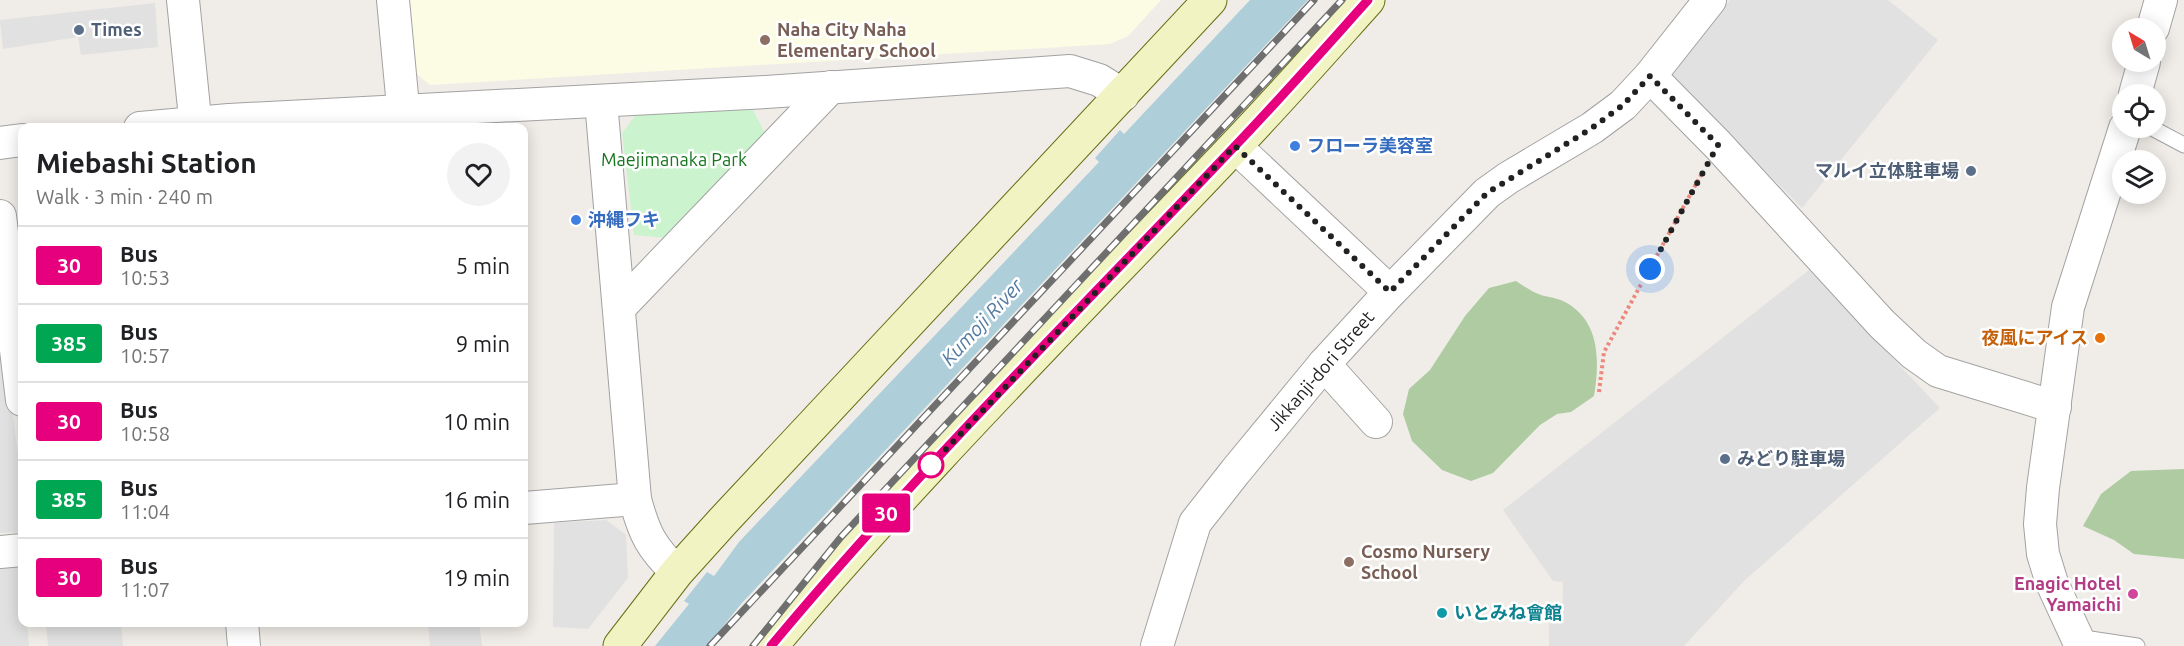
<!DOCTYPE html>
<html lang="en">
<head>
<meta charset="utf-8">
<style>
  body { margin:0; font-family:Ubuntu,"Noto Sans JP",sans-serif; background:#f2f2f2; color:#202124; height:100vh; display:flex; flex-direction:column; font-size:22px; white-space:nowrap }
  * { box-sizing:border-box; margin:0 }
  p { font-size:20px; color:#757577 }
  .icon { flex:none; width:33px; height:33px; fill:none; stroke:currentColor; stroke-width:2; stroke-linecap:round; stroke-linejoin:round }
  .map { position:relative; flex:1; overflow:hidden }
  .side { position:absolute; left:18px; top:123px; width:510px; height:504px; display:flex; flex-direction:column; background:#fff; border-radius:12px; box-shadow:0 3px 15px #0003 }
  .side>* { flex:none }
  .badge { padding:0 12px; border-radius:4px; font-size:21px; line-height:39px }
  .needle { width:39px; rotate:322deg }
  .controls { position:absolute; left:2112px; top:18px; display:grid; gap:12px }
  .controls a { display:grid; place-items:center; width:54px; height:54px; border-radius:50%; background:#fff; box-shadow:0 3px 15px #0003; font-size:30px }
  .you { position:absolute; width:30px; height:30px; margin:-15px; border:4px solid #fff; border-radius:50%; background:#1a73e8; box-shadow:0 0 0 9px #1a73e833 }
  .map>.badge { position:absolute; translate:-50% -50%; box-shadow:0 0 0 3px #fff }
  .round { display:grid; place-items:center; flex:none; width:63px; height:63px; border-radius:32px; background:#f2f2f2 }
  .overview { display:flex; align-items:center; justify-content:space-between; height:102px; padding:0 18px }
  h1 { font-size:28px; font-weight:700; line-height:45px }
  ul { padding:0; list-style:none }
  li { display:flex; align-items:center; gap:18px; height:78px; padding:0 18px; border-top:2px solid #e0e0e0 }
  li div { flex:1 }
  li b { display:block; font-size:22px }
  li em { font-style:normal }
  li .badge { min-width:66px; font-weight:700; text-align:center }
  .map>svg:first-child { display:block }
  .education { fill:#fcfce5 }
  .forest { fill:#aecba1 }
  .park { fill:#cbf4ce }
  .parking { fill:#e1e1e1 }
  .water { fill:#aecfd9 }
  .lines { fill:none; stroke-linecap:round; stroke-linejoin:round }
  .lane-casing { stroke:#a2a2a2; stroke-width:17 }
  .street-casing { stroke:#a2a2a2; stroke-width:34 }
  .secondary-casing { stroke:#656e11; stroke-width:35 }
  .path { stroke:#ec887e; stroke-width:4; stroke-dasharray:3 3; stroke-linecap:butt }
  .lane { stroke:#fff; stroke-width:15 }
  .street { stroke:#fff; stroke-width:32 }
  .secondary { stroke:#f1f3c3; stroke-width:33 }
  .rail-casing { stroke:#6f6f6f; stroke-width:7 }
  .rail { stroke:#fff; stroke-width:4.5; stroke-dasharray:14; stroke-linecap:butt }
  .line-casing { stroke:#fff; stroke-width:14 }
  .line { stroke:#e6007e; stroke-width:9 }
  .walk { stroke:#212121; stroke-width:6; stroke-dasharray:0 10.8 }
  .service-dot { fill:#5c6f8a; stroke:#fff; stroke-width:2 }
  .education-dot { fill:#8d6e63; stroke:#fff; stroke-width:2 }
  .shop-dot { fill:#3f7fe0; stroke:#fff; stroke-width:2 }
  .food-dot { fill:#e8710a; stroke:#fff; stroke-width:2 }
  .stop-dot { fill:#fff; stroke:#e6007e; stroke-width:3 }
  .hotel-dot { fill:#d1479c; stroke:#fff; stroke-width:2 }
  .culture-dot { fill:#0f9aa8; stroke:#fff; stroke-width:2 }
  .labels { text-anchor:middle; stroke-width:5; stroke-linejoin:round; paint-order:stroke }
  .service-label { font-size:18px; font-weight:bold; fill:#4e5e75; stroke:#fff; text-anchor:start }
  .education-label { font-size:18px; font-weight:bold; fill:#785e54; stroke:#fff; text-anchor:start }
  .shop-label { font-size:18px; font-weight:bold; fill:#366cbe; stroke:#fff; text-anchor:start }
  .park-label { font-size:18px; fill:#18751f; stroke:#fff }
  .food-label { font-size:18px; font-weight:bold; fill:#c56008; stroke:#fff; text-anchor:end }
  .street-label { font-size:18px; fill:#212121; stroke:#fff }
  .hotel-label { font-size:18px; font-weight:bold; fill:#b23c85; stroke:#fff; text-anchor:end }
  .culture-label { font-size:18px; font-weight:bold; fill:#0d838f; stroke:#fff; text-anchor:start }
  .water-label { font-size:20px; font-style:italic; fill:#537aa0; stroke:#fff }
</style>
</head>
<body>
<div class="map">
<svg width="2184" height="646" viewBox="0 0 2184 646">
  <rect width="100%" height="100%" fill="#f0ede8"/>
  <polygon class="education" points="407,0 1161,0 1128,36 1110,44 430,85 413,71"/>
  <g class="forest">
    <path d="M1516,281C1522,285 1529,290 1536,293C1544,297 1555,297 1563,301C1600,319 1600,360 1594,396L1571,412L1557,414L1540,425L1493,473L1471,481L1442,470L1412,441L1403,414L1409,389L1430,370L1465,316L1489,288Z"/>
    <polygon points="2184,469 2184,559 2134,554 2114,540 2083,526 2101,494 2131,471"/>
  </g>
  <polygon class="park" points="753,110 766,135 667,238 634,235 622,133 638,112"/>
  <g class="parking">
    <polygon points="1730,0 1888,0 1938,40 1802,208 1669,75"/>
    <polygon points="155,3 158,47 81,55 78,37 3,49 0,20"/>
    <polygon points="1809,270 1940,408 1745,580 1684,646 1549,646 1549,623 1562,623 1563,582 1553,581 1503,510"/>
    <polygon points="0,310 22,488 22,532 0,533"/>
    <polygon points="606,520 626,535 628,578 588,629 553,627 554,523"/>
    <polygon points="22,566 22,622 27,623 29,646 0,646 0,569"/>
    <polygon points="46,623 121,623 123,646 48,646"/>
    <polygon points="428,623 479,623 482,646 430,646"/>
  </g>
  <polygon class="water" points="1250,0 1308,0 742,603 707,646 655,646 689,604 684,601 707,572 714,576 739,542 1099,162 1095,158 1120,130 1124,134"/>
  <g class="lines">
    <defs>
      <g id="lane">
        <polyline points="2152,128 2184,145"/>
        <polyline points="2077,637 2137,646"/>
      </g>
      <g id="street">
        <polyline points="183,0 196,128"/>
        <polyline points="393,0 405,128"/>
        <polyline points="2153,28 2161,0"/>
        <polyline points="1650,76 1718,145 1882,324 1914,354 1938,371 2055,407"/>
        <polyline points="2135,94 2144,62"/>
        <path d="M601,101L635,499C644,533 651,548 677,572"/>
        <polyline points="140,128 229,120 766,92 1070,71 1099,80 1123,95"/>
        <polyline points="0,143 22,140"/>
        <polyline points="1235,146 1390,292"/>
        <polyline points="0,216 22,400"/>
        <polyline points="619,308 831,87"/>
        <polyline points="1324,364 1376,422"/>
        <polyline points="524,508 635,499"/>
        <polyline points="0,552 22,550"/>
        <polyline points="242,622 244,646"/>
        <polyline points="1157,646 1195,523 1235,472 1324,364 1390,292 1487,193 1508,178 1592,128 1623,105 1650,76 1710,0"/>
        <polyline points="2081,646 2052,583 2043,554 2040,524 2043,488 2068,307 2125,128"/>
      </g>
      <g id="secondary">
        <polyline points="620,646 677,572 723,521 1210,0"/>
        <path d="M771,646C917,472 1078,312 1234,147C1280,99 1324,49 1368,0"/>
      </g>
    </defs>
    <use href="#lane" class="lane-casing"/>
    <use href="#street" class="street-casing"/>
    <use href="#secondary" class="secondary-casing"/>
    <polyline class="path" points="1599,392 1604,352 1701,175"/>
    <use href="#lane" class="lane"/>
    <use href="#street" class="street"/>
    <use href="#secondary" class="secondary"/>
    <defs>
      <g id="rail">
        <polyline points="710,646 1314,0"/>
        <polyline points="753,646 841,537 1342,0"/>
      </g>
    </defs>
    <use href="#rail" class="rail-casing"/>
    <use href="#rail" class="rail"/>
  </g>
  <g class="lines">
    <defs>
      <path id="line" d="M771,646C916,472 1078,312 1234,147C1280,99 1324,49 1368,0"/>
    </defs>
    <use href="#line" class="line-casing"/>
    <use href="#line" class="line"/>
    <polyline class="walk" points="931,465 1235,146 1390,292 1487,193 1592,128 1623,105 1650,76 1718,145 1650,269"/>
  </g>
  <g class="service-dot">
    <circle cx="79" cy="30" r="6"/>
    <circle cx="1971" cy="171" r="6"/>
    <circle cx="1725" cy="459" r="6"/>
  </g>
  <g class="education-dot">
    <circle cx="765" cy="40" r="6"/>
    <circle cx="1349" cy="562" r="6"/>
  </g>
  <g class="shop-dot">
    <circle cx="1295" cy="146" r="6"/>
    <circle cx="576" cy="220" r="6"/>
  </g>
  <circle class="food-dot" cx="2100" cy="338" r="6"/>
  <circle class="stop-dot" cx="931" cy="465" r="12"/>
  <circle class="hotel-dot" cx="2133" cy="594" r="6"/>
  <circle class="culture-dot" cx="1442" cy="613" r="6"/>
  <g class="labels">
    <g class="service-label">
      <text x="91" y="36">Times</text>
      <text x="1959" y="177" text-anchor="end">マルイ立体駐車場</text>
      <text x="1737" y="465">みどり駐車場</text>
    </g>
    <g class="education-label">
      <text x="777" y="36">Naha City Naha<tspan x="777" dy="21">Elementary School</tspan></text>
      <text x="1361" y="558">Cosmo Nursery<tspan x="1361" dy="21">School</tspan></text>
    </g>
    <g class="shop-label">
      <text x="1307" y="152">フローラ美容室</text>
      <text x="588" y="226">沖縄フキ</text>
    </g>
    <g class="park-label">
      <text x="674" y="166">Maejimanaka Park</text>
    </g>
    <g class="food-label">
      <text x="2088" y="344">夜風にアイス</text>
    </g>
    <g class="street-label">
      <text transform="translate(1321 371) rotate(-49)" y="6">Jikkanji-dori Street</text>
    </g>
    <g class="hotel-label">
      <text x="2121" y="590">Enagic Hotel<tspan x="2121" dy="21">Yamaichi</tspan></text>
    </g>
    <g class="culture-label">
      <text x="1454" y="619">いとみね會館</text>
    </g>
    <g class="water-label">
      <text transform="translate(982 322) rotate(-47)" y="7">Kumoji River</text>
    </g>
  </g>
</svg>
<div class="controls">
<a><svg class="needle" viewBox="-14 -14 28 28"><path d="M0-13l5 13h-10z" fill="#e53935"/><path d="M0 13l5-13h-10z" fill="#757577"/></svg></a>
<a><svg class="icon" aria-label="locate" viewBox="0 0 24 24"><circle cx="12" cy="12" r="6"/><path d="M12 2v4M12 18v4M2 12h4M18 12h4"/></svg></a>
<a><svg class="icon" aria-label="layers" viewBox="0 0 24 24"><path d="M12 4l9 5-9 5-9-5zM3 14l9 5 9-5"/></svg></a>
</div>
<div class="you" style="left:1650px;top:269px"></div>
<b class="badge" style="left:886px;top:513px;background:#e6007e;color:#fff">30</b>
<section class="side">
<div class="overview"><div><h1>Miebashi Station</h1><p>Walk · 3 min · 240 m</p></div><a class="round"><svg class="icon" aria-label="heart" viewBox="0 0 24 24"><path d="M12 20l-8-8c-3-5 5-10 8-4 3-6 11-1 8 4z"/></svg></a></div>
<ul>
<li><span class="badge" style="background:#e6007e;color:#fff">30</span><div><b>Bus</b><p>10:53</p></div><em>5 min</em></li>
<li><span class="badge" style="background:#00a651;color:#fff">385</span><div><b>Bus</b><p>10:57</p></div><em>9 min</em></li>
<li><span class="badge" style="background:#e6007e;color:#fff">30</span><div><b>Bus</b><p>10:58</p></div><em>10 min</em></li>
<li><span class="badge" style="background:#00a651;color:#fff">385</span><div><b>Bus</b><p>11:04</p></div><em>16 min</em></li>
<li><span class="badge" style="background:#e6007e;color:#fff">30</span><div><b>Bus</b><p>11:07</p></div><em>19 min</em></li>
</ul>
</section>
</div>
</body>
</html>
